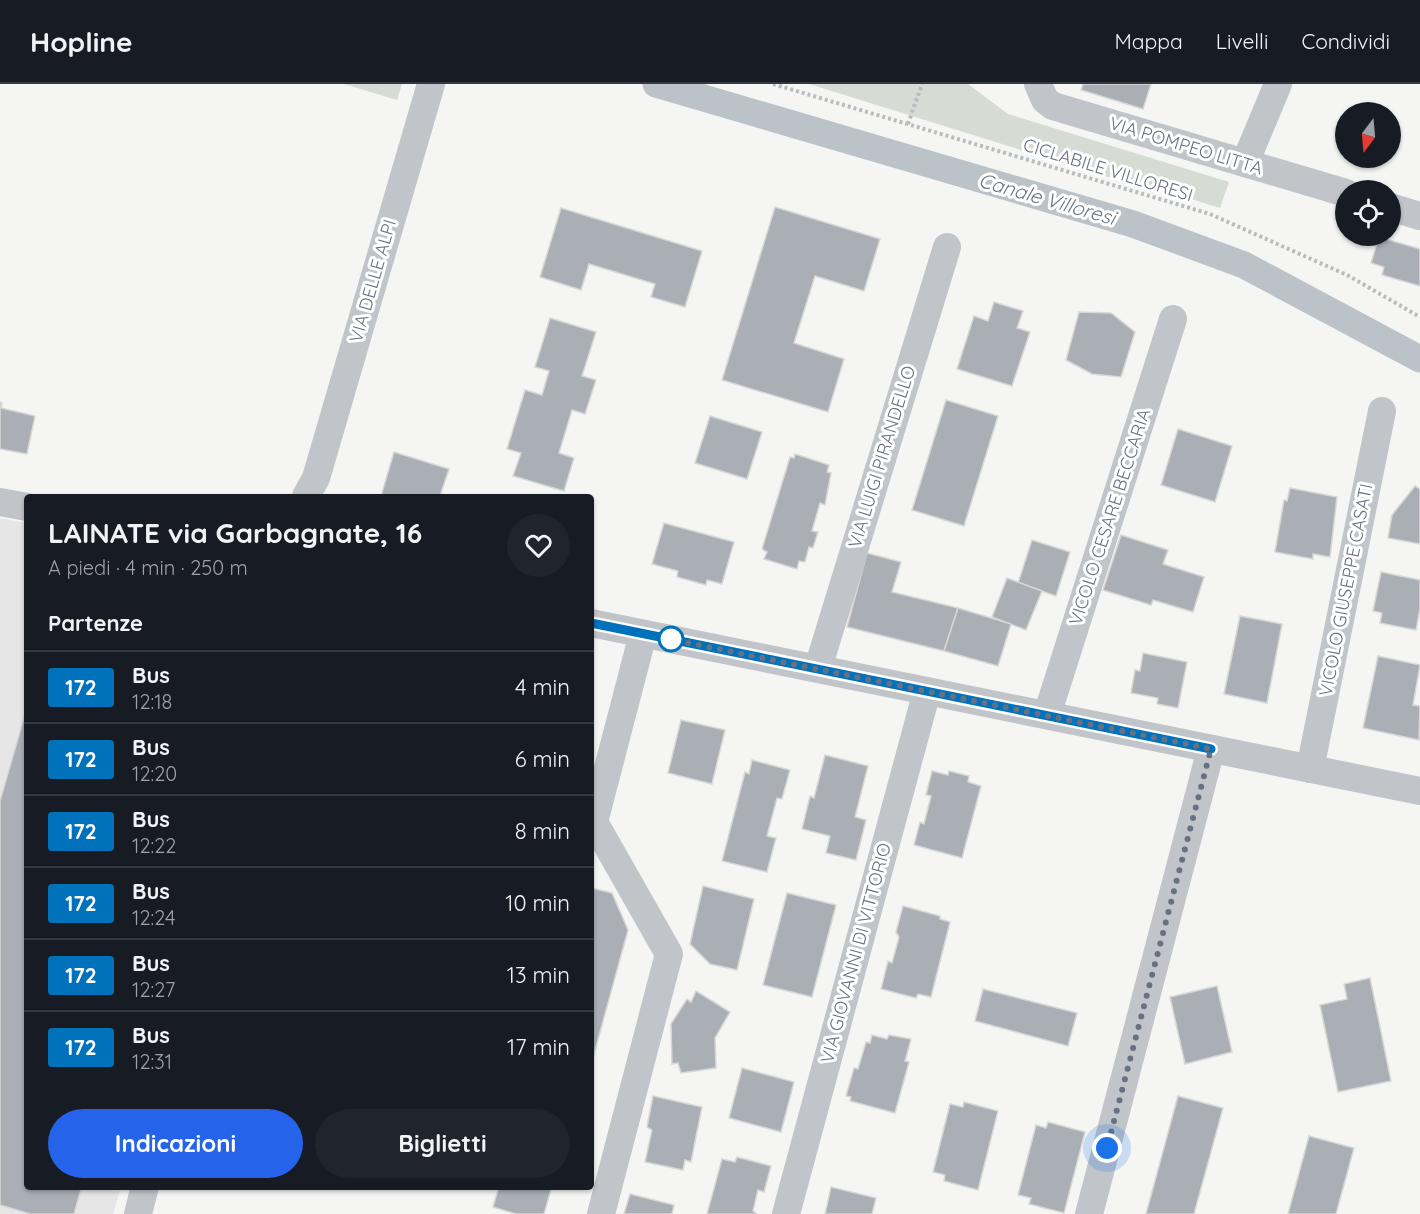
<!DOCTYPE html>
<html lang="it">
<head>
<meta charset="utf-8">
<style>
  body { margin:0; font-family:Quicksand,sans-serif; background:#20242c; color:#f1f3f6; height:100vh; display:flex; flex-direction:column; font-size:22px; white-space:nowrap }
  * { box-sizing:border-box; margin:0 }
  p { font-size:20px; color:#9ea1a6 }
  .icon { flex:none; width:33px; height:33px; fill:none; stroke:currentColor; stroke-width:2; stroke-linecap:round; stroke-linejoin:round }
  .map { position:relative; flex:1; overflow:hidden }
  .details { position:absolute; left:24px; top:410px; width:570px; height:696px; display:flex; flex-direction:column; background:#171b24; border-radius:6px; box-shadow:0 2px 4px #0004 }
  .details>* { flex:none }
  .badge { padding:0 12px; border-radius:4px; font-size:21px; line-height:39px }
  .needle { width:39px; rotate:196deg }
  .controls { position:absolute; left:1335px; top:18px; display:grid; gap:12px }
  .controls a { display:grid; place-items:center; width:66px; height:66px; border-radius:50%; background:#171b24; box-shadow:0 2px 4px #0004; font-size:30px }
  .you { position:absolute; width:30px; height:30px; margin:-15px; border:4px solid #fff; border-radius:50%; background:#1a73e8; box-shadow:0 0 0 9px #1a73e833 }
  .map>.badge { position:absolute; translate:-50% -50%; box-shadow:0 0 0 3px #fff }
  h2 { padding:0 24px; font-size:22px; line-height:54px }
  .round { display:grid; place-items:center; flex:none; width:63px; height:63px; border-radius:32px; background:#20242c }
  .overview { display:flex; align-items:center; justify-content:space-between; height:102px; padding:0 24px }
  h1 { font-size:28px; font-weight:800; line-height:45px }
  .primary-button { display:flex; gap:12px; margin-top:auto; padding:12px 24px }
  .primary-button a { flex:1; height:69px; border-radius:36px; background:#2563eb; color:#fff; font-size:24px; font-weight:800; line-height:69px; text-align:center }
  .primary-button a+a { background:#20242c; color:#f1f3f6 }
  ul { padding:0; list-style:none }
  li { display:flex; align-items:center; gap:18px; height:72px; padding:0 24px; border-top:2px solid #363941 }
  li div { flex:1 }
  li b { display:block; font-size:22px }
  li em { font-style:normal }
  li .badge { min-width:66px; font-weight:700; text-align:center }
  header { display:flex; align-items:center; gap:36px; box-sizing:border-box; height:84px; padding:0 30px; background:#171b24; border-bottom:2px solid #363941 }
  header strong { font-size:28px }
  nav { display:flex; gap:33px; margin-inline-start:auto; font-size:21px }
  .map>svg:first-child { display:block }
  .built { fill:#e6e6e6 }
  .green { fill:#d6dcd4 }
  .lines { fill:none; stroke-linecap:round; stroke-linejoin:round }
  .canal { stroke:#bbc3c9; stroke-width:27 }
  .building { fill:#aaafb6; stroke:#d7d7d5; stroke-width:1.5 }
  .path { stroke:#b9bbbe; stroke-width:4; stroke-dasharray:3 3; stroke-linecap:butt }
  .minor { stroke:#c1c4c8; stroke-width:28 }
  .line-casing { stroke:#fff; stroke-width:14 }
  .line { stroke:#0072bc; stroke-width:9 }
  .walk { stroke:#677182; stroke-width:6; stroke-dasharray:0 10.8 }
  .stop-dot { fill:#fff; stroke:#0072bc; stroke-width:3 }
  .labels { text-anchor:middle; stroke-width:6; stroke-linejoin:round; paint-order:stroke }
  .street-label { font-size:18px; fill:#677182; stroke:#fff }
  .water-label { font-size:20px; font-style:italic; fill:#687885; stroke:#fff }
</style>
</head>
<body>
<header>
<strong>Hopline</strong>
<nav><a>Mappa</a><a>Livelli</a><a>Condividi</a></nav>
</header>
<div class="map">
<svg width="1420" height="1130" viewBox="0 0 1420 1130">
  <rect width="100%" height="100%" fill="#f5f6f3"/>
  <polygon class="built" points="0,434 27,439 27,1102 121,1103 113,1130 0,1130"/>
  <g class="green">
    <polygon points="344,0 402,0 397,16"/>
    <polygon points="809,0 968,0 1008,30 1229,98 1220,124 1118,92 1108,93"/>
  </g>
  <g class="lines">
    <polyline class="canal" points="656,0 1133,140 1244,181 1420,275"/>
  </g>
  <g class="building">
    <polygon points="1083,0 1151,0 1143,25 1081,6"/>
    <polygon points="775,123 880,155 864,207 815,192 794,259 844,275 828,328 722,296"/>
    <polygon points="561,124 702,167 685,223 651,213 655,200 589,180 581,206 540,193"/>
    <polygon points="1379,153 1420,165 1420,202 1382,191 1384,183 1371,179"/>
    <polygon points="994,218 1023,227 1017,244 1030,248 1012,302 957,285 974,232 988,237"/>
    <polygon points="1079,228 1111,229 1135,248 1121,293 1092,290 1066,276"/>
    <polygon points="550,234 596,248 582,292 596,296 585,330 572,326 559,369 574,374 564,407 513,392 521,369 507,365 525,306 542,311 549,287 535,283"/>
    <polygon points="946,316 998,332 964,442 912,426"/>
    <polygon points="0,318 2,319 1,324 35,332 27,370 0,365"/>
    <polygon points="710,332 762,348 747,395 695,379"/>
    <polygon points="1178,345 1232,362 1215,418 1161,401"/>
    <polygon points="394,368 449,385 440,412 381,412"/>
    <polygon points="795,370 829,381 827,388 831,389 825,421 820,419 812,447 818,448 813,464 809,463 805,478 799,477 797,485 764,475 767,468 762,465 790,373 794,374"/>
    <polygon points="1415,402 1420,405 1420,460 1388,454 1392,431"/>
    <polygon points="1290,404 1337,413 1330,473 1313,470 1313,475 1275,468 1284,416 1287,417"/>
    <polygon points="664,439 734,458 722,500 707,496 706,501 677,493 678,487 652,480"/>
    <polygon points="1121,451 1168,466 1163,480 1204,493 1193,528 1153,516 1151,521 1103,506"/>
    <polygon points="1032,456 1070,468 1056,512 1018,499"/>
    <polygon points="867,469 901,478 892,508 958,524 944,567 847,543"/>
    <polygon points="1381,488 1420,496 1420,525 1416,546 1380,539 1382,529 1373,527"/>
    <polygon points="1007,494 1042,507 1026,546 992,533"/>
    <polygon points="958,524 1011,540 998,582 944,567"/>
    <polygon points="1240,532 1282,540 1267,619 1224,610"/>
    <polygon points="1143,569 1187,578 1178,624 1157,620 1158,614 1131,609 1135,586 1140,587"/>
    <polygon points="1378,572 1420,581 1413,621 1420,622 1419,656 1363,644"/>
    <polygon points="27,623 27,1102 82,1102 74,1130 30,1130 0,1121 0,717"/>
    <polygon points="681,636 725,646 712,700 668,689"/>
    <polygon points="825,671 868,682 855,733 866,736 856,776 826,769 830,752 802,745 810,712 814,714"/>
    <polygon points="752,676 790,686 782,715 777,714 767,752 776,754 767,788 722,777 745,688 749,690"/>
    <polygon points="932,687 948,691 949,687 969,692 968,698 981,702 962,774 914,761 920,738 924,740 931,712 926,711"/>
    <polygon points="703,802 754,815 737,886 710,880 690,860"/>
    <polygon points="591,804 612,809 628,846 591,981"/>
    <polygon points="787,809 836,821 812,913 763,901"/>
    <polygon points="903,822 940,832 940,835 950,838 931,913 918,910 916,914 881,905 888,877 892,879 899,853 896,848"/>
    <polygon points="1370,894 1391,997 1338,1008 1320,921 1347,915 1344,900"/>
    <polygon points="1217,902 1232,968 1185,980 1170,913"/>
    <polygon points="983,905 1077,929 1068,962 975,937"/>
    <polygon points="696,907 730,928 715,954 716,984 681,989 678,979 672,980 671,940 687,915 691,918"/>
    <polygon points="872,951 887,955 889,951 911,955 905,977 909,978 895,1029 850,1017 851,1013 846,1012 854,984 858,985 866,958 870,959"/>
    <polygon points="742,984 794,998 781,1048 729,1034"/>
    <polygon points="653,1012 702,1023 691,1078 685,1076 683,1086 645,1078 652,1046 647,1043"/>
    <polygon points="1178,1012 1223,1024 1194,1130 1146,1130"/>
    <polygon points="964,1018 998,1027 978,1106 944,1097 945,1091 933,1088 950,1020 963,1023"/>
    <polygon points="1048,1038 1085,1048 1064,1129 1029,1120 1031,1114 1018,1111 1036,1041 1046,1044"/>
    <polygon points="1309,1052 1354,1064 1336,1130 1288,1130"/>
    <polygon points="737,1073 771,1082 764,1108 758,1106 753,1127 757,1130 707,1130 722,1075 735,1078"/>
    <polygon points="499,1102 552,1102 544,1130 516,1130 493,1123"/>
    <polygon points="831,1103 876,1114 872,1130 825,1130"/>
    <polygon points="630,1110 674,1121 672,1130 624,1130"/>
  </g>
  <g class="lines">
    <g class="path">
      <polyline points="773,0 1210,130 1347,191 1420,233"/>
      <polyline points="908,40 922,0"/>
    </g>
    <g class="minor">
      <polyline points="1038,0 1045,16 1053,22 1346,109"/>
      <polyline points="1245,79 1278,0"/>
      <polyline points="1390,123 1420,132"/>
      <polyline points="306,412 316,394 431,0"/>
      <polyline points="0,418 27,423"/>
      <polyline points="591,539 1420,707"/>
      <polyline points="818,584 947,163"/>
      <polyline points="1047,631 1173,235"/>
      <polyline points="1310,685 1382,327"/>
      <polyline points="138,1130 145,1102"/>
      <polyline points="601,1130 669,870 594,738 643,550"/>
      <polyline points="786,1130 927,607"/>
      <polyline points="1089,1130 1211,665"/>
    </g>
  </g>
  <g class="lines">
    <defs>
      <polyline id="line" points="591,539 1211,665"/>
    </defs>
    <use href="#line" class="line-casing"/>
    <use href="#line" class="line"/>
    <polyline class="walk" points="671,555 669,555 1211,665 1107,1064"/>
  </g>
  <circle class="stop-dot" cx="671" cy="555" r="12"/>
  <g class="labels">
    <g class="street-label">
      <text transform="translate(1186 62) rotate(17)" y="6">VIA POMPEO LITTA</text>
      <text transform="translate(1108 86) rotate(17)" y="6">CICLABILE VILLORESI</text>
      <text transform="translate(373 197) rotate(-74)" y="6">VIA DELLE ALPI</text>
      <text transform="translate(882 373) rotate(-73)" y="6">VIA LUIGI PIRANDELLO</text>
      <text transform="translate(1110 433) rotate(-72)" y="6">VICOLO CESARE BECCARIA</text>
      <text transform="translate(1346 506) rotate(-79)" y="6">VICOLO GIUSEPPE CASATI</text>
      <text transform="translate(856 869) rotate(-75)" y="6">VIA GIOVANNI DI VITTORIO</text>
    </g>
    <g class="water-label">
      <text transform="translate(1047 115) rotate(16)" y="7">Canale Villoresi</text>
    </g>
  </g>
</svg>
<div class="controls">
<a><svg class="needle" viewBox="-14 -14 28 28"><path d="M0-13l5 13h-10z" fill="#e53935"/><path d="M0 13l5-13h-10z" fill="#9ea1a6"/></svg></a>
<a><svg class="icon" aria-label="locate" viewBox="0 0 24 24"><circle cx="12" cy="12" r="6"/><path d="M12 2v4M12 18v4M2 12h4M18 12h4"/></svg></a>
</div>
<div class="you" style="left:1107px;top:1064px"></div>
<section class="details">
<div class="overview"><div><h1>LAINATE via Garbagnate, 16</h1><p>A piedi · 4 min · 250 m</p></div><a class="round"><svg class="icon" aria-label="heart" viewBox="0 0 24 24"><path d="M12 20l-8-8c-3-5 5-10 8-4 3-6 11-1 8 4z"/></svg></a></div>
<h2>Partenze</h2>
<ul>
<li><span class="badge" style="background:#0072bc;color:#fff">172</span><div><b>Bus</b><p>12:18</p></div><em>4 min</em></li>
<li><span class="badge" style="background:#0072bc;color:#fff">172</span><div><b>Bus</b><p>12:20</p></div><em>6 min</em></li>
<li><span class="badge" style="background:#0072bc;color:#fff">172</span><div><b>Bus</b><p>12:22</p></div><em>8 min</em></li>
<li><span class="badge" style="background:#0072bc;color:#fff">172</span><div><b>Bus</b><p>12:24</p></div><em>10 min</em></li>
<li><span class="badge" style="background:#0072bc;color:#fff">172</span><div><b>Bus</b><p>12:27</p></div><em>13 min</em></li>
<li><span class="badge" style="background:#0072bc;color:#fff">172</span><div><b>Bus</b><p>12:31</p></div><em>17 min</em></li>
</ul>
<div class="primary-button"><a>Indicazioni</a><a>Biglietti</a></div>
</section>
</div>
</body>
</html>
